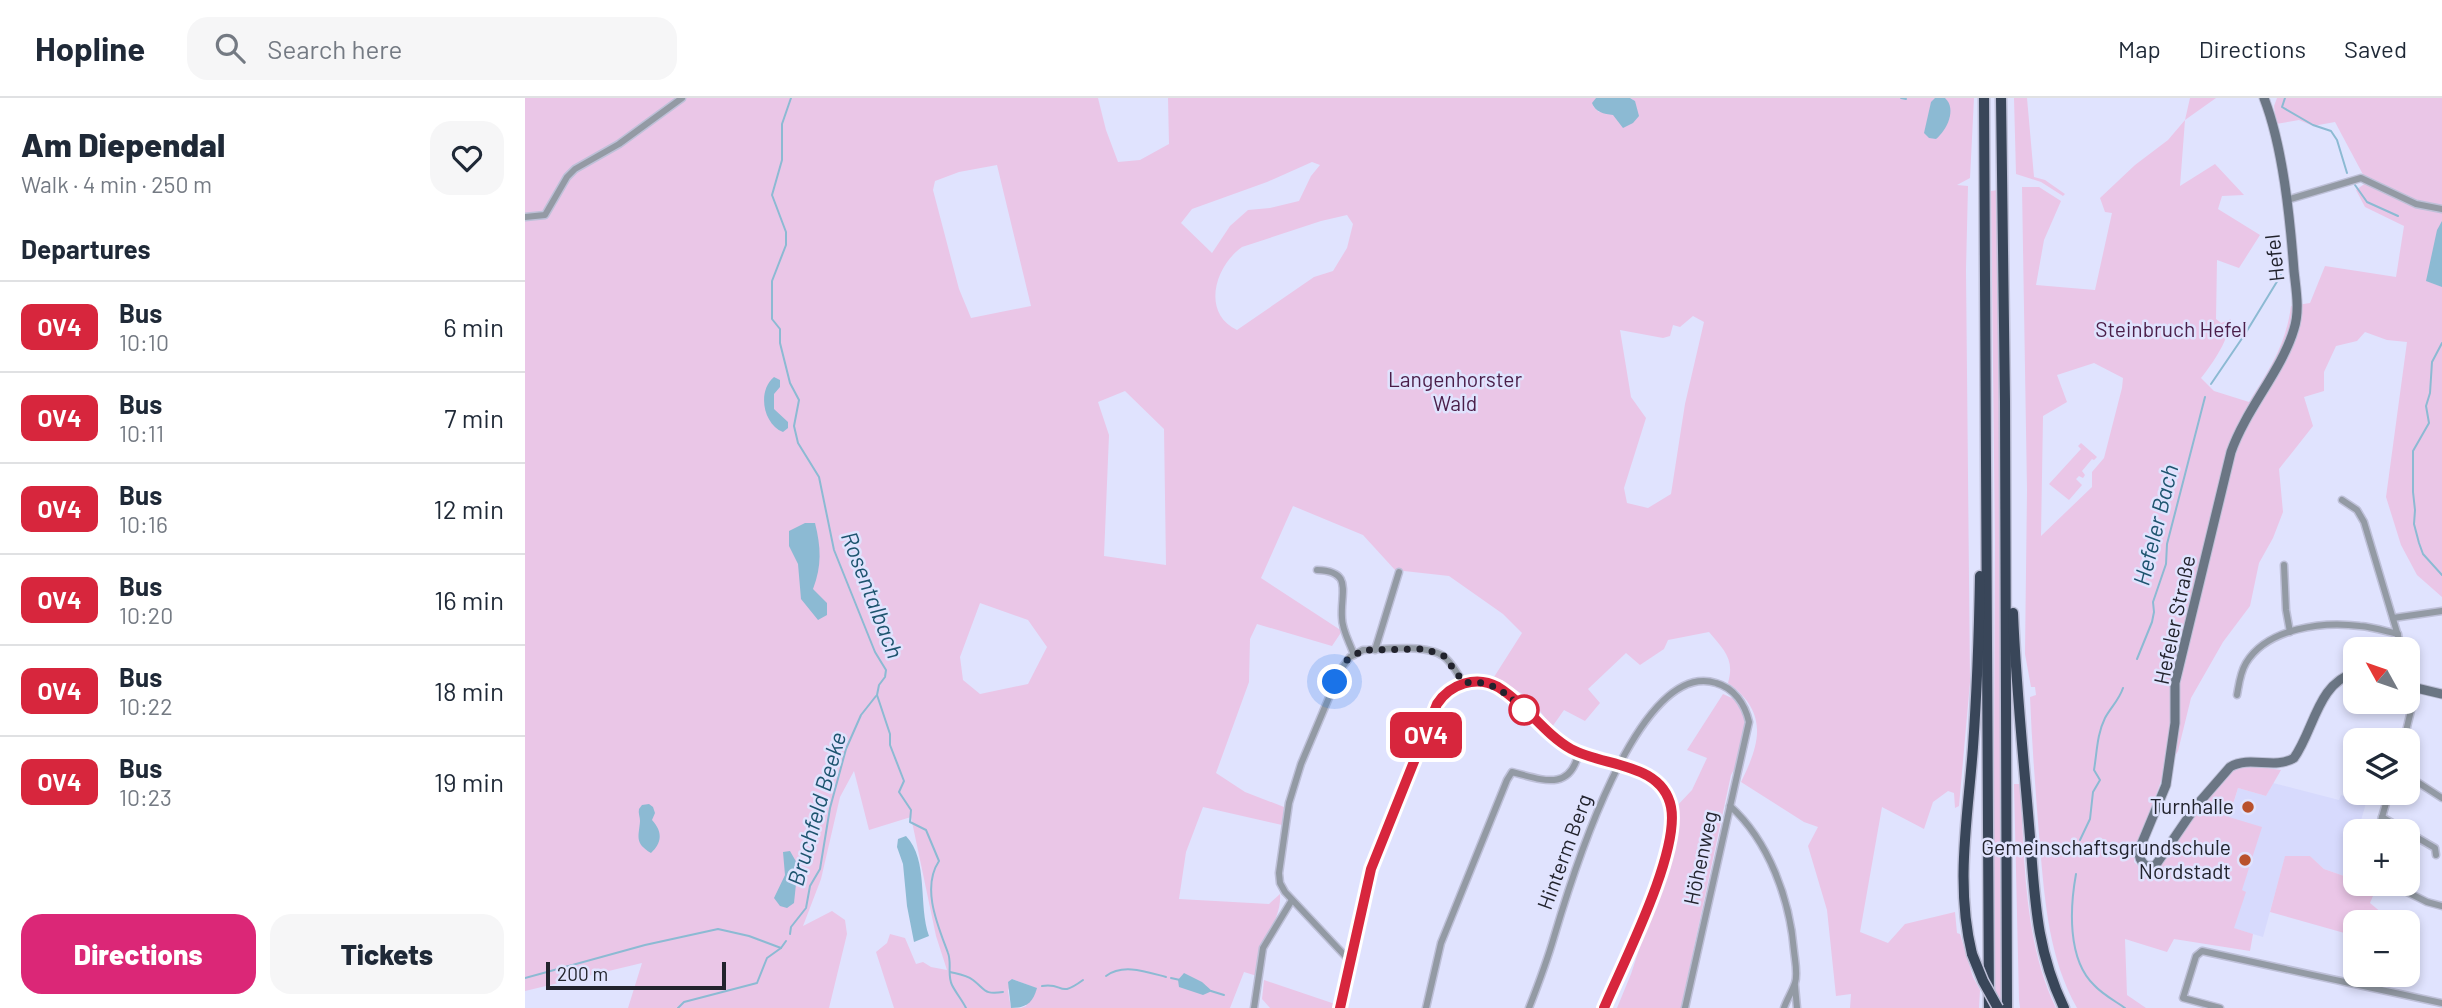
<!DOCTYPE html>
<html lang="en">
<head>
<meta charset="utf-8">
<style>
  body { margin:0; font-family:Barlow,sans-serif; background:#f6f6f7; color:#1f2937; height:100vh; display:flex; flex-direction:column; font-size:26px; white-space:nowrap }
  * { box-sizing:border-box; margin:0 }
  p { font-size:23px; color:#747a83 }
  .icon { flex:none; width:38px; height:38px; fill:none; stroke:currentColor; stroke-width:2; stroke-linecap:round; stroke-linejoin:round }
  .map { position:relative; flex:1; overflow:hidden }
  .details { display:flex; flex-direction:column; background:#fff; width:525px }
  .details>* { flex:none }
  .badge { padding:0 14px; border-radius:10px; font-size:24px; line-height:46px }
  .needle { width:46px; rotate:310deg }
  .fabs { position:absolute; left:1818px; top:539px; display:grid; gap:14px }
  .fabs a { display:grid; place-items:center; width:77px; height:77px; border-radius:14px; background:#fff; box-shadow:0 4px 10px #0003; font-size:35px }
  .scale { position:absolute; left:21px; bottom:18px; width:180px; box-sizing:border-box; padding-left:7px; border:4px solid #22232d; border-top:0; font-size:19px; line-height:24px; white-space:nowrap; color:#22232d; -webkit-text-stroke:5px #e0e3fe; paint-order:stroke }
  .you { position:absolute; width:35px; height:35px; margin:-18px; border:5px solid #fff; border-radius:50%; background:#1a73e8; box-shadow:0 0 0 10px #1a73e833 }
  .map>.badge { position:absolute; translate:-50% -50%; box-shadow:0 0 0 4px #fff }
  h2 { padding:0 21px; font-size:26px; line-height:63px }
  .round { display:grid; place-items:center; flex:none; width:74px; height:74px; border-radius:21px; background:#f6f6f7 }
  .head { display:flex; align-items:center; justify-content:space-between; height:119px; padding:0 21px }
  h1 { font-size:33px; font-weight:800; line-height:52px }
  .cta { display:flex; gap:14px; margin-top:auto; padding:14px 21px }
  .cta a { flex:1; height:80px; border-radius:21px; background:#db2777; color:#fff; font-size:28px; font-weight:800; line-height:80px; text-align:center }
  .cta a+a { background:#f6f6f7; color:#1f2937 }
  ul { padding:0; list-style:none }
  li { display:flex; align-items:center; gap:21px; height:91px; padding:0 21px; border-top:2px solid #e0e1e3 }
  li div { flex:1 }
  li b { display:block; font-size:26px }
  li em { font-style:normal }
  li .badge { min-width:77px; font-weight:700; text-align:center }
  header { display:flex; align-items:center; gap:42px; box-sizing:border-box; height:98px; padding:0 35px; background:#fff; border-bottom:2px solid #e0e1e3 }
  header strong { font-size:33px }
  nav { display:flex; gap:38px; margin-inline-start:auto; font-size:24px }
  .search { width:490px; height:63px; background:#f6f6f7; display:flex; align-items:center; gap:18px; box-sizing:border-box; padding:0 24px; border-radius:21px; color:#747a83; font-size:26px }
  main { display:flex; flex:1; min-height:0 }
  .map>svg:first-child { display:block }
  .built { fill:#d7dafd }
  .green { fill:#eac6e7; fill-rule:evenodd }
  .water { fill:#8cbad3 }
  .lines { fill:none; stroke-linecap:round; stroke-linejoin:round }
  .stream { stroke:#8cbad3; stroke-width:2 }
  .minor-casing { stroke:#bec0d8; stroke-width:9 }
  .tertiary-casing { stroke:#bec0d8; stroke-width:10 }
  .secondary-casing { stroke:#bec0d8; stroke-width:11 }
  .motorway-casing { stroke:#bec0d8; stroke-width:13 }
  .minor { stroke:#939aa4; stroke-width:6 }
  .tertiary { stroke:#939aa4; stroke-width:8 }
  .secondary { stroke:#6b7684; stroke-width:9 }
  .motorway { stroke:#394659; stroke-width:10 }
  .motorway-bridge-casing { stroke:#bec0d8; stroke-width:13; stroke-linecap:butt }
  .motorway-bridge { stroke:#394659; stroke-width:10 }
  .line-casing { stroke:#fff; stroke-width:16 }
  .line { stroke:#d7263d; stroke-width:10 }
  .walk { stroke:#22232d; stroke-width:7; stroke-dasharray:0 12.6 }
  .stop-dot { fill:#fff; stroke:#d7263d; stroke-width:3.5 }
  .poi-dot { fill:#b9512c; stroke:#e0e3fe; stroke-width:2.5 }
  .labels { text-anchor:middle; stroke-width:5; stroke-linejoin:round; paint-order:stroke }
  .street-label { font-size:21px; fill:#22232d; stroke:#e0e3fe }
  .park-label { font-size:21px; fill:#4a1e49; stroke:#e0e3fe }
  .poi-label { font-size:21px; fill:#22232d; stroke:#e0e3fe; text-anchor:end }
  .water-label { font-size:23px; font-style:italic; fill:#1d546f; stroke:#e0e3fe }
</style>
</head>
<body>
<header>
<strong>Hopline</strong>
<div class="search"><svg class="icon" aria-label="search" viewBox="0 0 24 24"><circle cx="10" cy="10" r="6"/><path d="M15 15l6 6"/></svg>Search here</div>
<nav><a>Map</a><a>Directions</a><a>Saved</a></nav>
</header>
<main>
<section class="details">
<div class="head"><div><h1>Am Diependal</h1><p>Walk · 4 min · 250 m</p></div><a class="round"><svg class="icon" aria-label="heart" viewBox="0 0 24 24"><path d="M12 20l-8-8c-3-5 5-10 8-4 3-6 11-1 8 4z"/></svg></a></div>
<h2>Departures</h2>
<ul>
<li><span class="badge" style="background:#d7263d;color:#fff">OV4</span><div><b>Bus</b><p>10:10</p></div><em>6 min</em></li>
<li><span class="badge" style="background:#d7263d;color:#fff">OV4</span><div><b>Bus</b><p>10:11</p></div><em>7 min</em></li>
<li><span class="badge" style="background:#d7263d;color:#fff">OV4</span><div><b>Bus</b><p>10:16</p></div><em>12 min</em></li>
<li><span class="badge" style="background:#d7263d;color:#fff">OV4</span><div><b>Bus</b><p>10:20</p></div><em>16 min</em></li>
<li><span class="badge" style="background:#d7263d;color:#fff">OV4</span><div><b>Bus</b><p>10:22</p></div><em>18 min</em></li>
<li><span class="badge" style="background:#d7263d;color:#fff">OV4</span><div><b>Bus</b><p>10:23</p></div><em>19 min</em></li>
</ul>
<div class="cta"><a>Directions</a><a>Tickets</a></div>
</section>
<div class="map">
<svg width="1917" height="910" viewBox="0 0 1917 910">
  <rect width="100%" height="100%" fill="#e0e3fe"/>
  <polygon class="built" points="1748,685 1814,702 1816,697 1841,705 1833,733 1830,733 1830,741 1819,778 1799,771 1785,758 1760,759 1738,839 1674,820 1713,690 1741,698"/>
  <g class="green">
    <path d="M0,0H573L581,32L593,64L615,62L644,46L643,0H1071L1068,8L1074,14L1110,3L1105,0H1449L1445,80L1432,87L1443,88L1441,172L1445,584L1434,708L1430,710L1429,695L1423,693L1408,704L1399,731L1357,709L1335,834L1363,845L1380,826L1430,814L1432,835L1435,836L1448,879L1455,892L1454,910H1325L1326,896L1311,898L1302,812L1283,748L1293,729L1279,724L1216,684C1236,644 1243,614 1203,585C1210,561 1199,552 1184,534L1143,542L1139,551L1115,567L1101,555L1063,591L1075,605L1060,623L1039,612L1027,629L1006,601L969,579L997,535L978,516L924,478L870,472L838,437L768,408L736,480L817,533L807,548L732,526L725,541L724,584L691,675L720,694L759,709L757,727L678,709L661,754L654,801L744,806L755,796C757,824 732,845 732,878L719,874L705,910H496L501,908L511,890L487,881L483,893L486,910H369L351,854L362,845L365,836L380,840L391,866L398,864L406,869L422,872L411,838L386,719L344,732L329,673L315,699L296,781L278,828L307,813L320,822L322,836L304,910H103L117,865L0,893ZM787,64L795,67L786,78L774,103L745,110L723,112L705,128L687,155L656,125L667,111L742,84ZM472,67L506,208L446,220L434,191L408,92L410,83L434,74ZM822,117L828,126L822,150L808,173L789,179L712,232C676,215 690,168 717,149L796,123ZM1168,218L1179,224L1160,306L1146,396L1123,410L1102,405L1099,390L1121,320L1106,299L1095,232L1138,240L1145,238L1148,227L1155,229ZM600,293L639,331L641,467L579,458L584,337L573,304ZM455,505L503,522L522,549L503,586L455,596L438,582L435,559Z"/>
    <polygon points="1489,0 1502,0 1509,79 1520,82 1540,96 1538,98 1516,84 1491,76"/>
    <path d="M1665,0H1691L1660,22L1655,88L1690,66L1719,97L1697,98L1693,111L1735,137L1714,170L1692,162L1691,221L1696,225L1706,221C1704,241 1689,264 1676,280L1689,293L1724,304C1744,272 1761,247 1766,208L1785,205L1800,168L1871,179L1879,128L1840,109L1831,92L1842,84L1810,24L1788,28L1774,22L1751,26L1749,8L1752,0H1917V499L1892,477L1876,447L1861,399L1882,244L1862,242L1840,234L1832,243L1811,248L1799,274V293L1779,299L1788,328L1754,371L1758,414L1748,440L1734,465L1725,508L1698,544L1666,600L1653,653L1636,683L1610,756L1609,764L1618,772H1631L1679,704L1706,673L1722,667L1756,672L1741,698L1713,690L1704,719L1737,729L1717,792L1721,794L1709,830L1728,836L1725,853L1649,841L1642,854L1600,841L1602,897L1621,910H1552C1524,860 1520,805 1515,749C1511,699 1507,649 1505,599L1511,597L1510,589H1506L1500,556L1502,392L1497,89H1514L1536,103L1519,142L1511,187L1570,192L1587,115L1580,114L1575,100L1610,67L1643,42L1660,22ZM1569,265L1598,280L1597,290L1579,360L1567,374V389L1516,438L1518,318L1542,304L1532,277Z"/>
    <polygon points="1473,92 1476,426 1478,910 1468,910 1470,443 1466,93"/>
    <polygon points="1556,345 1572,359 1569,362 1567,361 1557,373 1560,377 1558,380 1554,378 1551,381 1557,387 1544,402 1524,386 1556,351 1553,348"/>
    <polygon points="1198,596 1209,601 1217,609 1221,618 1221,650 1206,677 1156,910 1092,910 1106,876 1150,742 1151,709 1167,692 1182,660 1162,652"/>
    <path d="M1489,686H1495C1500,760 1498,842 1531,910H1495L1494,902Z"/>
    <polygon points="1760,758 1785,758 1799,771 1819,778 1822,769 1830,770 1830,786 1853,786 1845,805 1857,815 1855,824 1830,824 1830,838 1745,814"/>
    <polygon points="739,882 810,906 810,910 745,910 737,901"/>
  </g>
  <g class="water">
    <path d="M1071,0H1105L1110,3L1114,18L1108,25L1098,30L1088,17C1079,16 1070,14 1067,5Z"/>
    <path d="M1410,0H1420C1432,11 1422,32 1411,41L1404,40L1399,35L1406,4Z"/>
    <polygon points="1917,123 1917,189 1901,183 1912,132"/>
    <path d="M249,279L255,282V289L249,296V311L263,324V330L258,334C238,326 232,293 249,279Z"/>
    <path d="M280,425H290C296,449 297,468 288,491L302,505V517L293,522L276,501L273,466L264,448V433Z"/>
    <path d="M124,706L128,709L130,715L127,722C138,734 137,745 126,755C109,745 114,738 115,723C115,719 113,715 114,711L117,707Z"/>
    <path d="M381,738C404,762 393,807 404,838L389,844L382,808L378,766L372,749L373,741Z"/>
    <polygon points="265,753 273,767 269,805 262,810 255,808 249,800 260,777 258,754"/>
    <polygon points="659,875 677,884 687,893 678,897 654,889 653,882"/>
    <path d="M487,881L512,890C508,905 501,910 486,910L483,884Z"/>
  </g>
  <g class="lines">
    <g class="stream">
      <path d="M266,0L257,26V62L247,97L261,134V147L247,183V221L255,231V245L265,285L274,302L269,328L273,345L294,379L309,452L350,554L361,572L360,579L354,587L352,597L365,636V647L379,683L374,694L386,712L385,724L401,732L414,763C396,790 413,828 423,855C427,865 422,877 427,887C431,895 437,902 441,910"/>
      <polyline points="1376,0 1381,1"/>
      <polyline points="1760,0 1757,9 1788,27 1806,33 1812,42 1822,75"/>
      <polyline points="1830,87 1842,104 1873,118"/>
      <polyline points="1917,245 1907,264 1905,295 1901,308 1904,325 1888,353 1888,394 1890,412 1889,426 1894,445 1898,456 1917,477"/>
      <polyline points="1686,286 1720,236 1756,177"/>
      <polyline points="1612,561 1627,524 1629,514 1628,504 1641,466 1642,446 1680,299"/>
      <path d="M1555,742L1565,721L1568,694L1575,682L1569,672C1572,654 1572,636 1580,620C1586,609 1594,602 1598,590"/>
      <path d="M1551,776C1545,809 1542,861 1569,887C1577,896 1590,903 1600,910"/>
      <polyline points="265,836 266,829 281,810 285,788 295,771 305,710 321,651 336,617 351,598"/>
      <path d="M425,874C433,876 441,877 448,882C461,892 459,897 478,894"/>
      <path d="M581,878C598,865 622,874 641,879"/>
      <polyline points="0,880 120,847 193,831 224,838 256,850"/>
      <polyline points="646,880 655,882"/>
      <path d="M517,888C540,884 532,901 558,882"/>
      <polyline points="686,893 699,897"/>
      <polyline points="153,910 159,904 232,885 242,860 256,850 261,843"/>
    </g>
    <defs>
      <g id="minor">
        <polyline points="1762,102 1836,80 1891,106 1917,111"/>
        <polyline points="0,119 20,117 42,79 50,71 94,46 157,0"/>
        <polyline points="1817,402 1832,412 1839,424 1877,551"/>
        <polyline points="1759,467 1761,512 1765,534"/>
        <path d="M792,472C829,473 815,495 817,520C817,532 825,545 829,557"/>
        <polyline points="1868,520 1917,513"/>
        <polyline points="850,552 874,474"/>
        <polyline points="1883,577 1883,580"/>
        <path d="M1712,597C1714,586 1715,575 1721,565C1742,530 1798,523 1835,528C1848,529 1860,533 1873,536"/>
        <polyline points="1879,642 1891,591"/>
        <polyline points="1883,678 1917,700"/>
        <path d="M1205,708C1244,743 1265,802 1269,853C1270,863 1273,876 1270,885C1267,894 1262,901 1259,910"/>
        <polyline points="1857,719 1910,750 1911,757"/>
        <polyline points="1853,733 1864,695"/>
        <polyline points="1866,786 1902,804 1917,808"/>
        <path d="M824,862L760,794L755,785L754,775L764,705L776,666L816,571L825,559L838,552C859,551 901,546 918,558C927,564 932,576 939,585"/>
        <polyline points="1270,888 1272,910"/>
        <polyline points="729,910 738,850 767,802"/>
        <path d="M901,910L916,845L982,682L987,674C1018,682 1045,694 1054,654"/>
        <path d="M1004,910C1013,887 1022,863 1029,839C1045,785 1112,560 1191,585C1209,590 1220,606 1224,624L1160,910"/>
        <polyline points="1695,910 1658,900 1671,858 1677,853 1917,905"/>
      </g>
      <path id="tertiary" d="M815,910L846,771L912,606C925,586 951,577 973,589C1000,605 1018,635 1046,651C1079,669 1137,664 1146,709C1154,755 1098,865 1079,910"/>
      <g id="secondary">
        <path d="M1739,0C1758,49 1765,120 1769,173C1771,192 1775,212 1769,231C1757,272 1721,311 1706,354L1650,585V625L1641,687L1614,752C1614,759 1615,763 1621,768H1630L1671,708L1705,669C1725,657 1749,672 1769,660C1789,632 1793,584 1830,575"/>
        <polyline points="1883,588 1917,596"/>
      </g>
      <g id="motorway">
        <polyline points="1459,0 1464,910"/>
        <polyline points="1476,0 1480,303 1482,910"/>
        <path d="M1488,515C1491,590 1499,664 1505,739C1510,802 1511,851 1539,910"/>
        <path d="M1447,856C1430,787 1443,718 1448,649C1452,592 1454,535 1455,478"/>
      </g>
    </defs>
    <use href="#minor" class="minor-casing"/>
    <use href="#tertiary" class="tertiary-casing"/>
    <use href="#secondary" class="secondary-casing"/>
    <use href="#motorway" class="motorway-casing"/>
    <use href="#minor" class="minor"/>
    <use href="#tertiary" class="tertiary"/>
    <use href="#secondary" class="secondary"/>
    <use href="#motorway" class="motorway"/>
    <defs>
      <polyline id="motorway-bridge" points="1447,856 1458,883 1473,910"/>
    </defs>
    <use href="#motorway-bridge" class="motorway-bridge-casing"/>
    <use href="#motorway-bridge" class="motorway-bridge"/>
  </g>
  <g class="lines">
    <defs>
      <path id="line" d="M815,910L846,771L912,606C925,586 951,577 973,589C1000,605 1018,635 1046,651C1079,669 1137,664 1146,709C1155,755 1098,865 1079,910"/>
    </defs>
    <use href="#line" class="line-casing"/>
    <use href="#line" class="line"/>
    <path class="walk" d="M810,584L822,562L838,552L900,551L919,558L939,585C966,581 980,594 999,612"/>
  </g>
  <circle class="stop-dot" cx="999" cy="612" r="14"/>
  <g class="poi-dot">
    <circle cx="1723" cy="709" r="7"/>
    <circle cx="1720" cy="762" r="7"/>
  </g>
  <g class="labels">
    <g class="street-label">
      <text transform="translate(1750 160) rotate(-96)" y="7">Hefel</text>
      <text transform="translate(1650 522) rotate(-78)" y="7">Hefeler Straße</text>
      <text transform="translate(1040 754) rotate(-70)" y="7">Hinterm Berg</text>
      <text transform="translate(1176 760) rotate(-78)" y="7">Höhenweg</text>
    </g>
    <g class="park-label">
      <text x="1646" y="239">Steinbruch Hefel</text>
      <text x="930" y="289">Langenhorster<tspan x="930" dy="24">Wald</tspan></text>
    </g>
    <g class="poi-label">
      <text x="1709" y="716">Turnhalle</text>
      <text x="1706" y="757">Gemeinschaftsgrundschule<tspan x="1706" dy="24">Nordstadt</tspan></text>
    </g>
    <g class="water-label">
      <text transform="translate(1631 427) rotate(-76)" y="8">Hefeler Bach</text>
      <text transform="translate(347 497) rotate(69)" y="8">Rosentalbach</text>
      <text transform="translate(292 711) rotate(-74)" y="8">Bruchfeld Beeke</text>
    </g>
  </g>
</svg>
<div class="fabs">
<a><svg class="needle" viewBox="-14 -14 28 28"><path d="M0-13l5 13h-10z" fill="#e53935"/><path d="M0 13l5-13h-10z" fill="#747a83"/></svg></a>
<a><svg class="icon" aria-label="layers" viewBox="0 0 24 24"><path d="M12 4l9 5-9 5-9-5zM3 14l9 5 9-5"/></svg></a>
<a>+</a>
<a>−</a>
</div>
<div class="scale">200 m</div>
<div class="you" style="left:810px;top:584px"></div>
<b class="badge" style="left:901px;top:637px;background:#d7263d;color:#fff">OV4</b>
</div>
</main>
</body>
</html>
